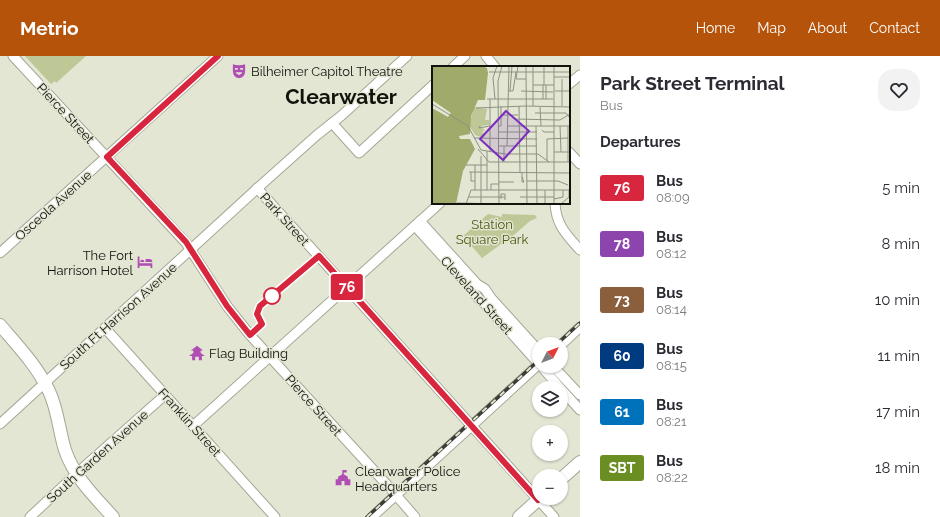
<!DOCTYPE html>
<html lang="en">
<head>
<meta charset="utf-8">
<style>
  body { margin:0; font-family:Raleway,sans-serif; background:#f2f2f3; color:#2b2b33; height:100vh; display:flex; flex-direction:column; font-size:15px; white-space:nowrap }
  * { box-sizing:border-box; margin:0 }
  p { font-size:13px; color:#7c7c81 }
  .icon { flex:none; width:22px; height:22px; fill:none; stroke:currentColor; stroke-width:2; stroke-linecap:round; stroke-linejoin:round }
  .map { position:relative; flex:1; overflow:hidden }
  .details { display:flex; flex-direction:column; background:#fff; width:360px }
  .details>* { flex:none }
  .badge { padding:0 8px; border-radius:3px; font-size:14px; line-height:26px }
  .needle { width:26px; rotate:48deg }
  .controls { position:absolute; left:532px; top:281px; display:grid; gap:8px }
  .controls a { display:grid; place-items:center; width:36px; height:36px; border-radius:50%; background:#fff; box-shadow:0 1px 3px #0004; font-size:20px }
  .map>.badge { position:absolute; translate:-50% -50%; box-shadow:0 0 0 2px #fff }
  h2 { padding:0 20px; font-size:15px; line-height:36px }
  .round { display:grid; place-items:center; flex:none; width:42px; height:42px; border-radius:16px; background:#f2f2f3 }
  .overview { display:flex; align-items:center; justify-content:space-between; height:68px; padding:0 20px }
  h1 { font-size:19px; font-weight:700; line-height:30px }
  ul { padding:0; list-style:none }
  li { display:flex; align-items:center; gap:12px; height:56px; padding:0 20px }
  li div { flex:1 }
  li b { display:block; font-size:15px }
  li em { font-style:normal }
  li .badge { min-width:44px; font-weight:700; text-align:center }
  header { display:flex; align-items:center; gap:24px; box-sizing:border-box; height:56px; padding:0 20px; background:#b45309; color:#fff }
  header strong { font-size:19px }
  nav { display:flex; gap:22px; margin-inline-start:auto; font-size:14px }
  main { display:flex; flex:1; min-height:0 }
  .map>svg:first-child { display:block }
  .green { fill:#bec796 }
  .lines { fill:none; stroke-linecap:round; stroke-linejoin:round }
  .minor-casing { stroke:#a4a795; stroke-width:11 }
  .major-casing { stroke:#a4a795; stroke-width:14 }
  .minor { stroke:#fff; stroke-width:9 }
  .major { stroke:#fff; stroke-width:12 }
  .rail-casing { stroke:#3b3e34; stroke-width:3.5 }
  .rail { stroke:#e2e6d3; stroke-width:2; stroke-dasharray:6; stroke-linecap:butt }
  .line-casing { stroke:#fff; stroke-width:9 }
  .line { stroke:#d7263d; stroke-width:6 }
  .stop-dot { fill:#fff; stroke:#d7263d; stroke-width:2 }
  .labels { text-anchor:middle; stroke-width:3; stroke-linejoin:round; paint-order:stroke }
  .poi-label { font-size:13px; fill:#11130c; stroke:#e2e6d3; text-anchor:start }
  .street-label { font-size:13px; fill:#11130c; stroke:#e2e6d3 }
  .park-label { font-size:13px; fill:#505910; stroke:#e2e6d3 }
  .town-label { font-size:21px; font-weight:bold; fill:#11130c; stroke:#e2e6d3 }
  .inset-river { fill:none; stroke:#a0aa6b; stroke-width:2 }
  .inset-road { fill:none; stroke:#8e9283; stroke-width:1 }
  .view { fill:#7b2cbf; fill-opacity:0.15; stroke:#7b2cbf; stroke-width:2 }
  .inset-edge { fill:none; stroke:#11130c; stroke-width:2 }
</style>
</head>
<body>
<header>
<strong>Metrio</strong>
<nav><a>Home</a><a>Map</a><a>About</a><a>Contact</a></nav>
</header>
<main>
<div class="map">
<svg width="580" height="461" viewBox="0 0 580 461">
  <rect width="100%" height="100%" fill="#e2e6d3"/>
  <g class="green">
    <polygon points="25,0 86,0 56,27 55,25 51,28"/>
    <polygon points="488,158 502,161 502,158 535,159 537,162 530,165 505,187 504,186 482,202 463,180"/>
  </g>
  <g class="lines">
    <defs>
      <g id="minor">
        <polyline points="13,0 186,187 227,250 250,279 389,431 415,461"/>
        <polyline points="486,0 495,11"/>
        <polyline points="453,11 465,0"/>
        <polyline points="569,28 580,19"/>
        <polyline points="332,67 359,97 433,29"/>
        <polyline points="569,96 580,108"/>
        <polyline points="257,132 554,461"/>
        <path d="M555,147C556,169 566,178 580,194"/>
        <polyline points="420,165 477,228 485,233 491,242 539,295"/>
        <polyline points="415,170 472,233 478,242 484,247 539,308"/>
        <polyline points="0,197 218,0"/>
        <polyline points="105,272 275,461"/>
        <polyline points="561,289 580,271"/>
        <polyline points="541,310 560,332"/>
        <polyline points="553,310 580,339"/>
        <polyline points="561,333 580,354"/>
        <polyline points="0,368 261,129 317,79 341,60 407,0"/>
        <polyline points="193,370 440,147"/>
        <polyline points="30,461 86,409 165,339"/>
        <polyline points="372,461 539,308"/>
      </g>
      <g id="major">
        <path d="M0,269C18,290 37,310 49,335C58,354 59,375 65,394C74,421 95,441 113,461"/>
        <polyline points="561,423 580,406"/>
        <polyline points="519,461 540,442"/>
      </g>
    </defs>
    <use href="#minor" class="minor-casing"/>
    <use href="#major" class="major-casing"/>
    <use href="#minor" class="minor"/>
    <use href="#major" class="major"/>
    <defs>
      <g id="rail">
        <polyline points="557,288 580,267"/>
        <polyline points="367,461 539,304"/>
      </g>
    </defs>
    <use href="#rail" class="rail-casing"/>
    <use href="#rail" class="rail"/>
  </g>
  <g class="lines">
    <defs>
      <polyline id="line" points="218,0 107,101 186,186 227,250 250,279 262,268 257,258 260,250 319,200 538,444 540,442"/>
    </defs>
    <use href="#line" class="line-casing"/>
    <use href="#line" class="line"/>
  </g>
  <defs>
    <symbol id="theatre-bare" viewBox="-9 -9 18 18"><path d="M-5-5.5Q0-4 5-5.5V0Q5 5 0 6Q-5 5-5 0ZM-3.3-2.5H-1v1.5H-3.3ZM1-2.5H3.3v1.5H1ZM-2.8 1Q0 5.5 2.8 1Z" fill="#b14eb4" stroke="#e2e6d3" stroke-width="2.5" paint-order="stroke"/></symbol>
    <symbol id="hotel-bare" viewBox="-9 -9 18 18"><path d="M-6-4.5h1.5V1H6V5H4.5V3h-9V5H-6ZM-4 0a1.8 1.8 0 1 1 3.6 0ZM.5 0V-2.5h3Q6-2.5 6 0Z" fill="#b14eb4" stroke="#e2e6d3" stroke-width="2.5" paint-order="stroke"/></symbol>
    <symbol id="temple-bare" viewBox="-9 -9 18 18"><path d="M0-6L5-2H3V0L6.5 2.5H4V6H1.5V3h-3V6H-4V2.5H-6.5L-3 0V-2H-5Z" fill="#b14eb4" stroke="#e2e6d3" stroke-width="2.5" paint-order="stroke"/></symbol>
    <symbol id="civic-bare" viewBox="-9 -9 18 18"><path d="M-.6-6.5H3V-4.5H.6V-3L4-1V1h2V6H-6V1h2V-1L-.6-3ZM-1.2 2.5V6h2.4V2.5Z" fill="#b14eb4" stroke="#e2e6d3" stroke-width="2.5" paint-order="stroke"/></symbol>
  </defs>
  <g fill-rule="evenodd">
    <use href="#theatre-bare" x="228" y="4" width="22" height="22"/>
    <use href="#hotel-bare" x="134" y="195" width="22" height="22"/>
    <use href="#temple-bare" x="186" y="286" width="22" height="22"/>
    <use href="#civic-bare" x="332" y="411" width="22" height="22"/>
  </g>
  <circle class="stop-dot" cx="272" cy="240" r="8"/>
  <g class="labels">
    <g class="poi-label">
      <text x="251" y="20">Bilheimer Capitol Theatre</text>
      <text x="133" y="204" text-anchor="end">The Fort<tspan x="133" dy="15">Harrison Hotel</tspan></text>
      <text x="209" y="302">Flag Building</text>
      <text x="355" y="420">Clearwater Police<tspan x="355" dy="15">Headquarters</tspan></text>
    </g>
    <g class="street-label">
      <text transform="translate(66 57) rotate(47)" y="5">Pierce Street</text>
      <text transform="translate(53 149) rotate(-42)" y="5">Osceola Avenue</text>
      <text transform="translate(285 163) rotate(48)" y="5">Park Street</text>
      <text transform="translate(477 239) rotate(48)" y="5">Cleveland Street</text>
      <text transform="translate(118 260) rotate(-42)" y="5">South Ft Harrison Avenue</text>
      <text transform="translate(314 349) rotate(48)" y="5">Pierce Street</text>
      <text transform="translate(190 366) rotate(48)" y="5">Franklin Street</text>
      <text transform="translate(97 400) rotate(-42)" y="5">South Garden Avenue</text>
    </g>
    <g class="park-label">
      <text x="492" y="173">Station<tspan x="492" dy="15">Square Park</tspan></text>
    </g>
    <g class="town-label">
      <text x="341" y="48">Clearwater</text>
    </g>
  </g>
  <g transform="translate(432 10)">
    <rect width="138" height="138" fill="#e2e6d3"/>
    <path d="M42,41L55,43L53,54H57V59L49,60L53,65L49,66L52,67V72L43,69L37,59Z" fill="#bec796"/>
    <path d="M0,0H50L55,2L56,7L53,34H46L39,50L38,68L27,70L28,73H38L43,83L31,105L24,138H0V42L16,51L19,47L0,34Z" fill="#a0aa6b"/>
    <path class="inset-river" d="M0,51L17,57L25,55M29,54L27,50L36,0"/>
    <path class="inset-road" d="M86,0L84,13H94M94,0L95,138M101,0V40M112,0V19M122,0V138M57,6H138M122,11H138M130,13V40M138,13V37M101,19H122M111,19V33M114,19V33M76,25H81L84,6M78,25L80,0M89,25L121,26M123,25H138M55,33H121M63,33L61,12L65,0M0,38L36,60L49,84L73,88H106L117,96H138M87,40L88,106M94,40L138,41M108,41L109,60M44,42L94,40M103,47H134L138,52M69,49H86M78,49L82,53L128,54L138,48M48,60L47,62L58,60M66,60H69V40M75,60H138M104,60L105,138M128,60L129,86M110,64L112,66H122M66,66H105M42,72L105,73M66,80H105M72,80V96M75,80L77,0M46,83L57,96H117M55,85V124M58,85V33M122,86H138M115,95V73L136,72M136,96V60M34,99H55M37,106L138,107M39,106V115H43M90,106V116H92L90,111M95,115H126L136,119M67,116H82M39,124H138M43,124V99M59,124V118H67M113,124V138M37,131H73M88,131H122M69,133V128H73V134M122,133L131,131V124M25,137L73,138M34,138L39,124M49,138V90M67,138L66,15L70,0M129,138L137,131V124"/>
    <path class="view" d="M74,45L97,65L71,94L48,73Z"/>
    <rect width="138" height="138" class="inset-edge"/>
  </g>
</svg>
<div class="controls">
<a><svg class="needle" viewBox="-14 -14 28 28"><path d="M0-13l5 13h-10z" fill="#e53935"/><path d="M0 13l5-13h-10z" fill="#7c7c81"/></svg></a>
<a><svg class="icon" aria-label="layers" viewBox="0 0 24 24"><path d="M12 4l9 5-9 5-9-5zM3 14l9 5 9-5"/></svg></a>
<a>+</a>
<a>−</a>
</div>
<b class="badge" style="left:347px;top:231px;background:#d7263d;color:#fff">76</b>
</div>
<section class="details">
<div class="overview"><div><h1>Park Street Terminal</h1><p>Bus</p></div><a class="round"><svg class="icon" aria-label="heart" viewBox="0 0 24 24"><path d="M12 20l-8-8c-3-5 5-10 8-4 3-6 11-1 8 4z"/></svg></a></div>
<h2>Departures</h2>
<ul>
<li><span class="badge" style="background:#d7263d;color:#fff">76</span><div><b>Bus</b><p>08:09</p></div><em>5 min</em></li>
<li><span class="badge" style="background:#8e44ad;color:#fff">78</span><div><b>Bus</b><p>08:12</p></div><em>8 min</em></li>
<li><span class="badge" style="background:#8b5e3c;color:#fff">73</span><div><b>Bus</b><p>08:14</p></div><em>10 min</em></li>
<li><span class="badge" style="background:#003b80;color:#fff">60</span><div><b>Bus</b><p>08:15</p></div><em>11 min</em></li>
<li><span class="badge" style="background:#0072bc;color:#fff">61</span><div><b>Bus</b><p>08:21</p></div><em>17 min</em></li>
<li><span class="badge" style="background:#6b8e23;color:#fff">SBT</span><div><b>Bus</b><p>08:22</p></div><em>18 min</em></li>
</ul>
</section>
</main>
</body>
</html>
